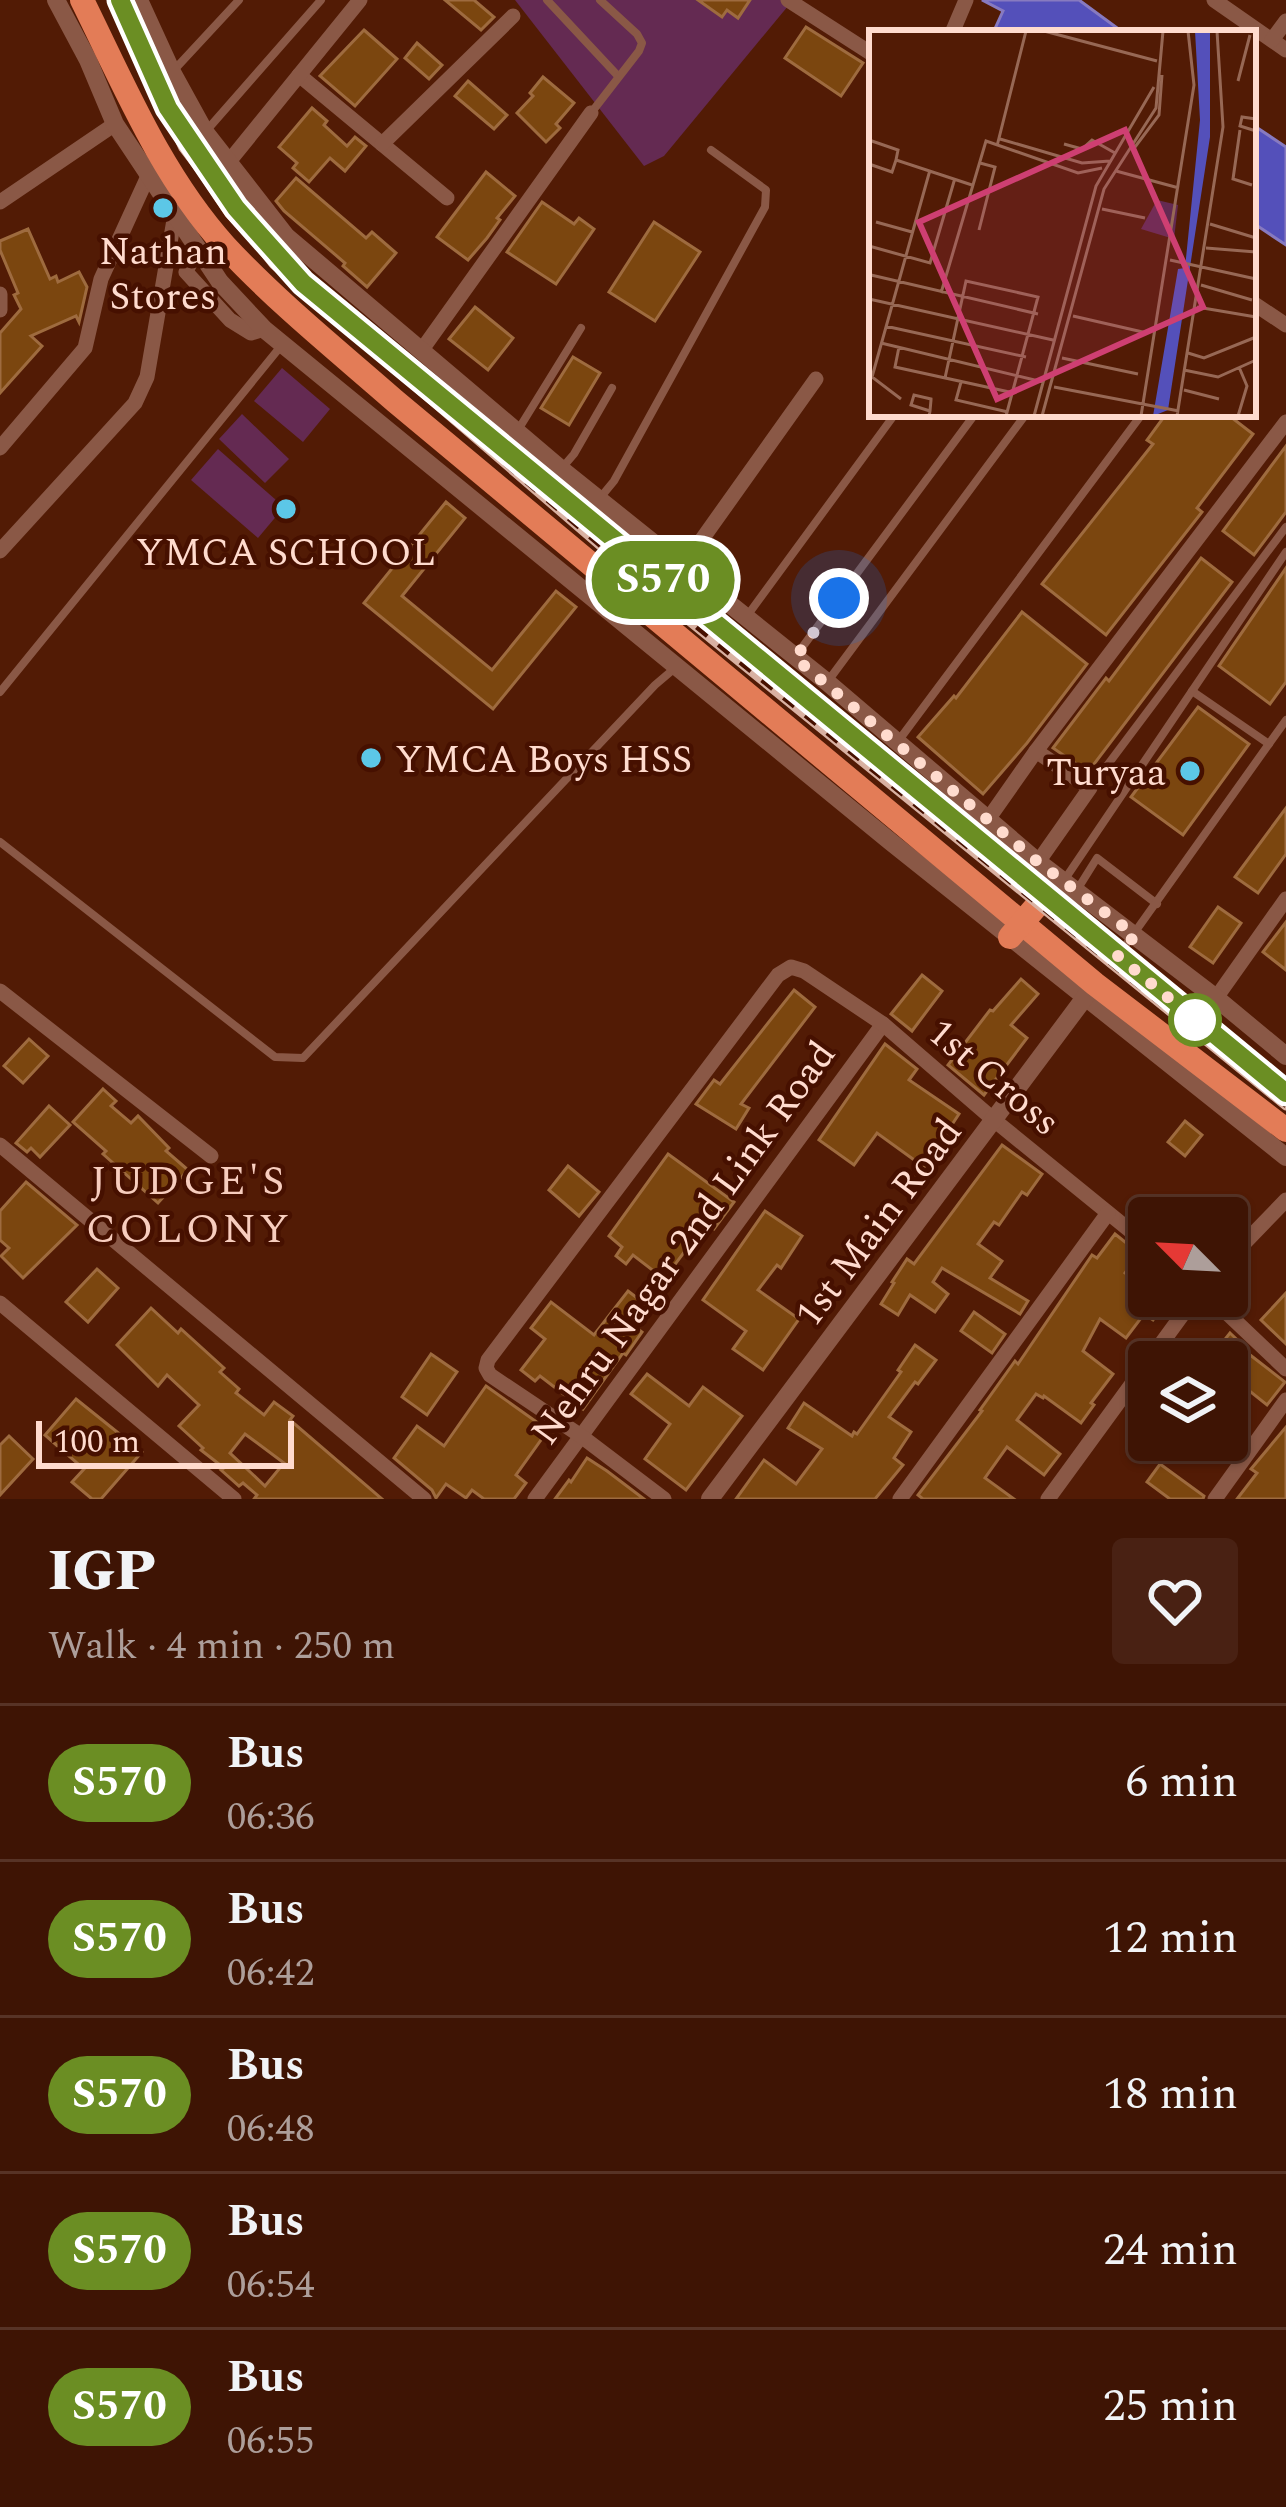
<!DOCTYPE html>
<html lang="en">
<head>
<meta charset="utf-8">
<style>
  body { margin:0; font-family:Spectral,serif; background:#492113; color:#f1f3f6; height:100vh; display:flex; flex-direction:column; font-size:45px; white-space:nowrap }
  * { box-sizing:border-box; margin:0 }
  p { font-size:39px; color:#ad9e9a }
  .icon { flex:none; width:66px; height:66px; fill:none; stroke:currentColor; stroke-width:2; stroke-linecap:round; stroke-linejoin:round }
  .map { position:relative; height:1499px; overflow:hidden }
  .drawer { display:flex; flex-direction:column; background:#3e1404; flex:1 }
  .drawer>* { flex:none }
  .badge { padding:0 24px; border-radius:39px; font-size:42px; line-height:78px }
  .needle { width:78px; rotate:294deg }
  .buttons { position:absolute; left:1128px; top:1197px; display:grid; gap:24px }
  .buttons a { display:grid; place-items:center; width:120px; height:120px; border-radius:12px; background:#3e1404; box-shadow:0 3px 9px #0004,0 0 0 3px #573326; font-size:60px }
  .scale { position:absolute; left:36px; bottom:30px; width:258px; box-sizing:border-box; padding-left:12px; border:6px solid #ffdbce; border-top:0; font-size:33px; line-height:42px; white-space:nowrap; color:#ffdbce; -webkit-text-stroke:9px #461000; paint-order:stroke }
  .you { position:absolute; width:60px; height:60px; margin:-30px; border:9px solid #fff; border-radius:50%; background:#1a73e8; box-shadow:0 0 0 18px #1a73e833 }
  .map>.badge { position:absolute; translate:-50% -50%; box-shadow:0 0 0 6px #fff }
  .round { display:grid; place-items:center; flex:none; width:126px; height:126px; border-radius:12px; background:#492113 }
  .overview { display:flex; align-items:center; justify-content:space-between; height:204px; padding:0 48px }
  h1 { font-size:57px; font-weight:800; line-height:90px }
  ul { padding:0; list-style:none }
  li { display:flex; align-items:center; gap:36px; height:156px; padding:0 48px; border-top:3px solid #573326 }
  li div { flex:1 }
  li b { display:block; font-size:45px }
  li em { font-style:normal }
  li .badge { min-width:132px; font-weight:700; text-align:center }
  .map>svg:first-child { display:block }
  .green { fill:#642a52 }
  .water { fill:#5450ba; stroke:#877ac0; stroke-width:3 }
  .building { fill:#7b460f; stroke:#9e6b3f; stroke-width:3; fill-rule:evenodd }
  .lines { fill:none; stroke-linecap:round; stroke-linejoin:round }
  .service { stroke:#8a5846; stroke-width:8 }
  .minor { stroke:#8a5846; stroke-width:15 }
  .tertiary { stroke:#8a5846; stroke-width:18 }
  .primary { stroke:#e37c57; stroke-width:24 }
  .rail-casing { stroke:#d9b1a2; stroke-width:9 }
  .rail { stroke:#461000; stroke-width:4.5; stroke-dasharray:14; stroke-linecap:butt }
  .line-casing { stroke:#fff; stroke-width:27 }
  .line { stroke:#6b8e23; stroke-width:18 }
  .walk { stroke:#ffdbce; stroke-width:12; stroke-dasharray:0 21.6 }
  .poi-dot { fill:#5cc7e7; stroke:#461000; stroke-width:4.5 }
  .stop-dot { fill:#fff; stroke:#6b8e23; stroke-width:6 }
  .labels { text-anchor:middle; stroke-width:9; stroke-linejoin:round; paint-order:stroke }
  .poi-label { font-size:39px; fill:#ffdbce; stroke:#461000 }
  .street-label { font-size:39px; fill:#ffdbce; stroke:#461000 }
  .neighbourhood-label { font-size:42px; letter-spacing:3px; fill:#f7cdbe; stroke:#461000 }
  .inset-road { fill:none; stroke:#976855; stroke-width:3 }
  .view { fill:#ce3f72; fill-opacity:0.15; stroke:#ce3f72; stroke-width:6 }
  .inset-edge { fill:none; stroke:#ffdbce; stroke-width:6 }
</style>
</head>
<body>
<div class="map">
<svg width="1286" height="1499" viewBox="0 0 1286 1499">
  <rect width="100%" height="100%" fill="#521b05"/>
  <g class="green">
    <polygon points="515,0 793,0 664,156 644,166"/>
    <polygon points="282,368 330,409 303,442 254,401"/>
    <polygon points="242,414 289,459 265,483 219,439"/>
    <polygon points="218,449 284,507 258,538 191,480"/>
  </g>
  <g class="water">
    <polygon points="982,0 1079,0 1124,33 993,33 1003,11"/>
    <polygon points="1253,125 1286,147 1286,245 1253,223"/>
  </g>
  <g class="building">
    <polygon points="445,0 474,0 494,17 481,30"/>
    <polygon points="698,0 750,0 738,18 727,10 722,17"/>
    <polygon points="806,27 863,63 841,96 785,58"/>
    <polygon points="364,30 397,59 355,106 320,76"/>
    <polygon points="417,43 442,65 429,79 405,58"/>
    <polygon points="543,77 574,103 556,124 560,128 546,142 517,113 533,96 530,93"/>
    <polygon points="468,81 507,115 494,129 455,96"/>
    <polygon points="312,108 327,121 324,125 347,146 355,137 366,146 345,171 330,158 309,182 293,168 297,163 279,147"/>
    <polygon points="486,172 515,196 497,218 500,220 487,238 468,260 437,237"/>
    <polygon points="296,178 366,238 372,232 396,253 367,287 343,266 345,263 284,211 276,201"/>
    <polygon points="542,202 574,224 579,218 594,229 556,284 507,252"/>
    <polygon points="654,222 700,252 655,321 609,292"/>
    <polygon points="28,229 50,279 56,276 58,282 79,272 87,287 79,322 76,316 31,336 42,346 0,393 0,333 21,309 14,295 18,293 0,250 0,241"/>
    <polygon points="475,307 513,338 488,370 449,339"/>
    <polygon points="573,357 600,373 569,425 541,408"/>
    <polygon points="1166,414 1227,414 1253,434 1197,508 1202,512 1106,635 1042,584 1153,444 1147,440"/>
    <polygon points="1286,446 1286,512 1254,555 1223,531"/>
    <polygon points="446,502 465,518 402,596 492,670 556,591 576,607 493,709 364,603"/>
    <polygon points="1201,558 1232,582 1088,772 1053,748 1106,678 1109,681"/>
    <polygon points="1286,568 1286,682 1270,704 1219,666"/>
    <polygon points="1022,612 1087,664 1027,743 983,794 918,737 954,696 956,698"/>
    <polygon points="1198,707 1249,744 1183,835 1131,797"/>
    <polygon points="1286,808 1286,854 1258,893 1235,877"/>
    <polygon points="1218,907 1241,923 1213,963 1190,947"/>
    <polygon points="1286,922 1286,970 1263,952"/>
    <polygon points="922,975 942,991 912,1031 891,1014"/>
    <polygon points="1021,979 1038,994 1011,1025 1027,1038 984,1095 948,1065 990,1010 993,1011"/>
    <polygon points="794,990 815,1007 741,1104 749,1108 736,1129 696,1104 714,1080 720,1084"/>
    <polygon points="29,1039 48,1056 23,1083 4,1066"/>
    <polygon points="885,1044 917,1069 909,1080 959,1114 924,1167 877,1133 854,1165 819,1140"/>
    <polygon points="103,1089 116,1101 111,1106 131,1123 138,1116 169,1148 166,1151 188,1170 158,1203 103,1154 106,1151 73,1122"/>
    <polygon points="49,1106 70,1125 40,1157 31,1148 27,1152 16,1143"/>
    <polygon points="1185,1121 1202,1135 1185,1156 1168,1142"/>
    <polygon points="1002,1145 1042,1174 1027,1195 1022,1192 999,1225 994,1222 978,1244 1002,1261 990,1278 1028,1301 1020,1314 942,1268 933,1282 948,1294 935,1312 910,1295 898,1315 881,1304 894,1283 892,1282 907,1259 914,1264"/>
    <polygon points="668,1154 734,1202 714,1229 706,1223 664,1279 633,1255 626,1264 616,1256 622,1247 609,1236"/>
    <polygon points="568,1166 599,1192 579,1216 549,1190"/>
    <polygon points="26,1182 77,1225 23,1278 1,1256 9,1248 0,1240 0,1211"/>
    <polygon points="765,1211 802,1236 781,1268 777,1265 758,1290 799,1319 763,1370 733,1349 746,1331 703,1300"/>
    <polygon points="1115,1234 1139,1253 1125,1273 1149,1291 1149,1296 1156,1296 1165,1303 1153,1320 1144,1314 1126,1338 1100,1319 1083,1351 1113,1374 1091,1403 1094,1405 1081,1423 1044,1396 1043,1398 1036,1394 1017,1420 1060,1454 1044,1475 1007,1447 985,1478 1014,1499 923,1499 918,1495 982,1411 980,1410 1015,1361 1018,1364 1092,1255 1097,1258"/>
    <polygon points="97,1269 118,1288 88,1322 66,1302"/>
    <polygon points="628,1291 649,1307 634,1326 642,1332 626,1355 623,1353 583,1409 540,1376 535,1381 521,1370 545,1339 531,1328 551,1302 594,1335"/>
    <polygon points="1286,1293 1286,1344 1261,1320"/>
    <path d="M151,1308L178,1333L181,1329L224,1368L220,1372L239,1389L236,1393L264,1415L274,1402L293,1416L290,1420L382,1499H254L257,1495L243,1483L239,1486L221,1470L224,1468L201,1450L203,1448L179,1426L199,1405L167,1375L158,1386L117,1345ZM245,1434L284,1463L265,1486L230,1453Z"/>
    <polygon points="974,1312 1005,1334 992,1353 961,1331"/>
    <polygon points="1230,1333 1247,1349 1245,1351 1285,1382 1267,1405 1227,1373 1227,1362 1207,1362"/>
    <polygon points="915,1345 936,1360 918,1384 915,1382 889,1417 911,1432 894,1458 903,1465 875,1499 736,1499 764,1460 796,1484 822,1449 788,1428 804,1403 852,1436 854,1432 857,1434 901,1372 898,1370"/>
    <polygon points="431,1354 457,1372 427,1415 402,1397"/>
    <polygon points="647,1374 689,1406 703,1387 742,1416 686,1490 645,1459 670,1424 631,1394"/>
    <polygon points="486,1386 548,1430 516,1475 526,1483 514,1499 484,1499 472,1490 466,1498 446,1484 436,1498 432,1490 394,1458 417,1426 444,1446"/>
    <polygon points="76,1399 142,1452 101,1499 92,1499 72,1482 84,1469 45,1435"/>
    <polygon points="1286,1427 1286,1499 1237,1499 1257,1473 1251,1469"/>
    <polygon points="9,1436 33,1459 0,1495 0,1445"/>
    <polygon points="587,1458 607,1471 644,1499 555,1499 569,1480 571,1482"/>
    <polygon points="1160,1464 1204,1496 1203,1499 1170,1499 1147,1482"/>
  </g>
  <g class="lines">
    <g class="service">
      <polyline points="547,0 618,76"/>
      <polyline points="175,69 239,0"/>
      <polyline points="591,113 639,51 642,43 637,34 600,0"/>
      <polyline points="207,130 321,0"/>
      <polyline points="518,430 581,328"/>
      <polyline points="562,468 574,454 612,388"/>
      <polyline points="600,498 614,481 765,207 766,190 711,150"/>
      <polyline points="747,616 895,414"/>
      <polyline points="795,657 975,414"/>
      <polyline points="828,681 1026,414"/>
      <polyline points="1192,691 1269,744"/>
      <polyline points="0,692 281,346"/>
      <polyline points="899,740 1142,414"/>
      <polyline points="1091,787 1286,527"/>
      <polyline points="0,842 275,1057 303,1058 655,685 675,668"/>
      <polyline points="1065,879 1286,552"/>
      <polyline points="1077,890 1097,858 1157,904"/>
      <polyline points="1120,953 1286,720"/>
    </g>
    <g class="minor">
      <polyline points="788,0 872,54"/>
      <polyline points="1214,0 1286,50"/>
      <polyline points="952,33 966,0"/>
      <polyline points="1272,40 1286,21"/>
      <polyline points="299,75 447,198"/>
      <polyline points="382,144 513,16"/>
      <polyline points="227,164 360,0"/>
      <polyline points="0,202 115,124"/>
      <polyline points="197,248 186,272 230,320 251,333 264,329"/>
      <polyline points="0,294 0,310"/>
      <polyline points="1253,303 1286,325"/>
      <polyline points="421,351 591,113"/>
      <polyline points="0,448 85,348 101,279 149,174"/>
      <polyline points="0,551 135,403 147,377 175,214"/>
      <polyline points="683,566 816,379"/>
      <polyline points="1036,751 1090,788 1038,862"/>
      <polyline points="989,818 1036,751 1286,422"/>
      <polyline points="0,991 211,1156"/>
      <polyline points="1216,998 1286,899"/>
      <polyline points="0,1145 424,1499"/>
      <polyline points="1227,1261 1286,1200"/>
      <polyline points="1209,1296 1286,1369"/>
      <polyline points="0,1303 234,1499"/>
      <polyline points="535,1499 883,1024"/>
      <polyline points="664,1499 581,1436 490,1375 486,1368 488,1360 778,975 791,967 804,971 883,1024 994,1120 1149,1246"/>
      <polyline points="900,1499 1108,1213"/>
      <polyline points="1048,1499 1196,1296"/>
      <polyline points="1215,1499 1286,1400"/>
    </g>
    <g class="tertiary">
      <polyline points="56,0 88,60 115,124 220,282 264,329 891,842 1286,1157"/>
      <polyline points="139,0 172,72 205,132 286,236 561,469 827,682 1038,862 1216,998 1286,1056"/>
      <polyline points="710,1499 1092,988"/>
    </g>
    <g class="primary">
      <path d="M82,0C124,85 161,175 225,246C277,302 338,351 395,401L1095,984L1286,1130"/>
      <polyline points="120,0 168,108 235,209 303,283 1286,1093"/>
      <polyline points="1010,937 1045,896"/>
    </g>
    <defs>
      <polyline id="rail" points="114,0 183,148 273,264 663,600 1286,1106"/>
    </defs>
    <use href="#rail" class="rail-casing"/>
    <use href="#rail" class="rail"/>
  </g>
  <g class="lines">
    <defs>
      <polyline id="line" points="120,0 168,108 236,208 303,283 1286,1093"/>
    </defs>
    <use href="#line" class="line-casing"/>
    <use href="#line" class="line"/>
    <polyline class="walk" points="839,598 795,658 1038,862 1135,935 1118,956 1195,1020"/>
  </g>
  <g class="poi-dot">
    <circle cx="163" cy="208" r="12"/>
    <circle cx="286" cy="509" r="12"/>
    <circle cx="371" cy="758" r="12"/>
    <circle cx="1190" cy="771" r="12"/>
  </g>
  <circle class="stop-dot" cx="1195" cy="1020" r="24"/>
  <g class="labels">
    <g class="poi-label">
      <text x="163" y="264">Nathan<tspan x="163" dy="45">Stores</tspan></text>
      <text x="286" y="565">YMCA SCHOOL</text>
      <text x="395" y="772" text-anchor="start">YMCA Boys HSS</text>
      <text x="1166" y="785" text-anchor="end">Turyaa</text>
    </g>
    <g class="street-label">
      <text transform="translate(995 1076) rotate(40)" y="14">1st Cross</text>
      <text transform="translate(877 1222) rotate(-53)" y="14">1st Main Road</text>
      <text transform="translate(682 1242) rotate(-54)" y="14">Nehru Nagar 2nd Link Road</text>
    </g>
    <g class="neighbourhood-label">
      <text x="189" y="1194">JUDGE'S<tspan x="189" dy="48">COLONY</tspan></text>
    </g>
  </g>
  <g transform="translate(869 30)">
    <rect width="387" height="387" fill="#521b05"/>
    <path d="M288,170L309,175L305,209L272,199Z" fill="#642a52"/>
    <path d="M326,1H341V107L299,380L284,386L309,239L316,238L331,90Z" fill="#5450ba"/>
    <path class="inset-road" d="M175,1L288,31M369,51L381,5M387,89L373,87L371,96L387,101M371,100L364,149L383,155M131,109L213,133L241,131M0,110L29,120L27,130L103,155M195,114L213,119L223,110L246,123M128,116L157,1M266,117L290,85L293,45M0,134L23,142L27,130M247,141L310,158M233,179L276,188M7,192L43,202M341,194L387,208M110,200L126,137L111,133M0,216L61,233L86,148M337,218L387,222M301,230L387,249M2,245L169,284M332,255L383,270M72,263L117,111L209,143L233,138M0,269L184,310M328,277L387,287M204,286L278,303M16,296L157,327M12,313L174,352M30,317L26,337L145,363M319,323L335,328L387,307M193,328L269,344M315,340L349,347L387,330M76,348L97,251L169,267L137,386M92,352L87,370L139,382M185,357L310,381M315,360L350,369M32,369L3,347L61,140M60,386L61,381L62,370V369L45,365L42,375L61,381M165,386L227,156L285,57M173,386L235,159L287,78L294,1M272,386L325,55L319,1M308,386L354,97L348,1M369,386L378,356L370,337"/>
    <path class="view" d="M256,100L334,277L128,369L50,192Z"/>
    <rect width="387" height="387" class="inset-edge"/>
  </g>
</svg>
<div class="buttons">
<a><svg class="needle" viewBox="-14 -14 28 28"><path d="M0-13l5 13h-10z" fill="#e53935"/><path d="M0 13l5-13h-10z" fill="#ad9e9a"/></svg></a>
<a><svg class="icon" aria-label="layers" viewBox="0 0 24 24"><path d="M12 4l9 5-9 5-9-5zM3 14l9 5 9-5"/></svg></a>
</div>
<div class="scale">100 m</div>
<div class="you" style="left:839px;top:598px"></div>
<b class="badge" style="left:663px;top:580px;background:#6b8e23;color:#fff">S570</b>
</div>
<section class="drawer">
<div class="overview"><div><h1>IGP</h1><p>Walk · 4 min · 250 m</p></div><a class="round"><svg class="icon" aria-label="heart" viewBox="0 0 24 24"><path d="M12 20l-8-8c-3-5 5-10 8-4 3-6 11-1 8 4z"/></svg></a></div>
<ul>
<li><span class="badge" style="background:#6b8e23;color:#fff">S570</span><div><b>Bus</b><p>06:36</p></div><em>6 min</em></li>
<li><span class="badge" style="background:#6b8e23;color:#fff">S570</span><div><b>Bus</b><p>06:42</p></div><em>12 min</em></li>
<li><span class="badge" style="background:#6b8e23;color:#fff">S570</span><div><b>Bus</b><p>06:48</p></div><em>18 min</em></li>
<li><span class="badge" style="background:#6b8e23;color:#fff">S570</span><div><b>Bus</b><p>06:54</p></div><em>24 min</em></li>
<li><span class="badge" style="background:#6b8e23;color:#fff">S570</span><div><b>Bus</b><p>06:55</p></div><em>25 min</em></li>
</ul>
</section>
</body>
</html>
